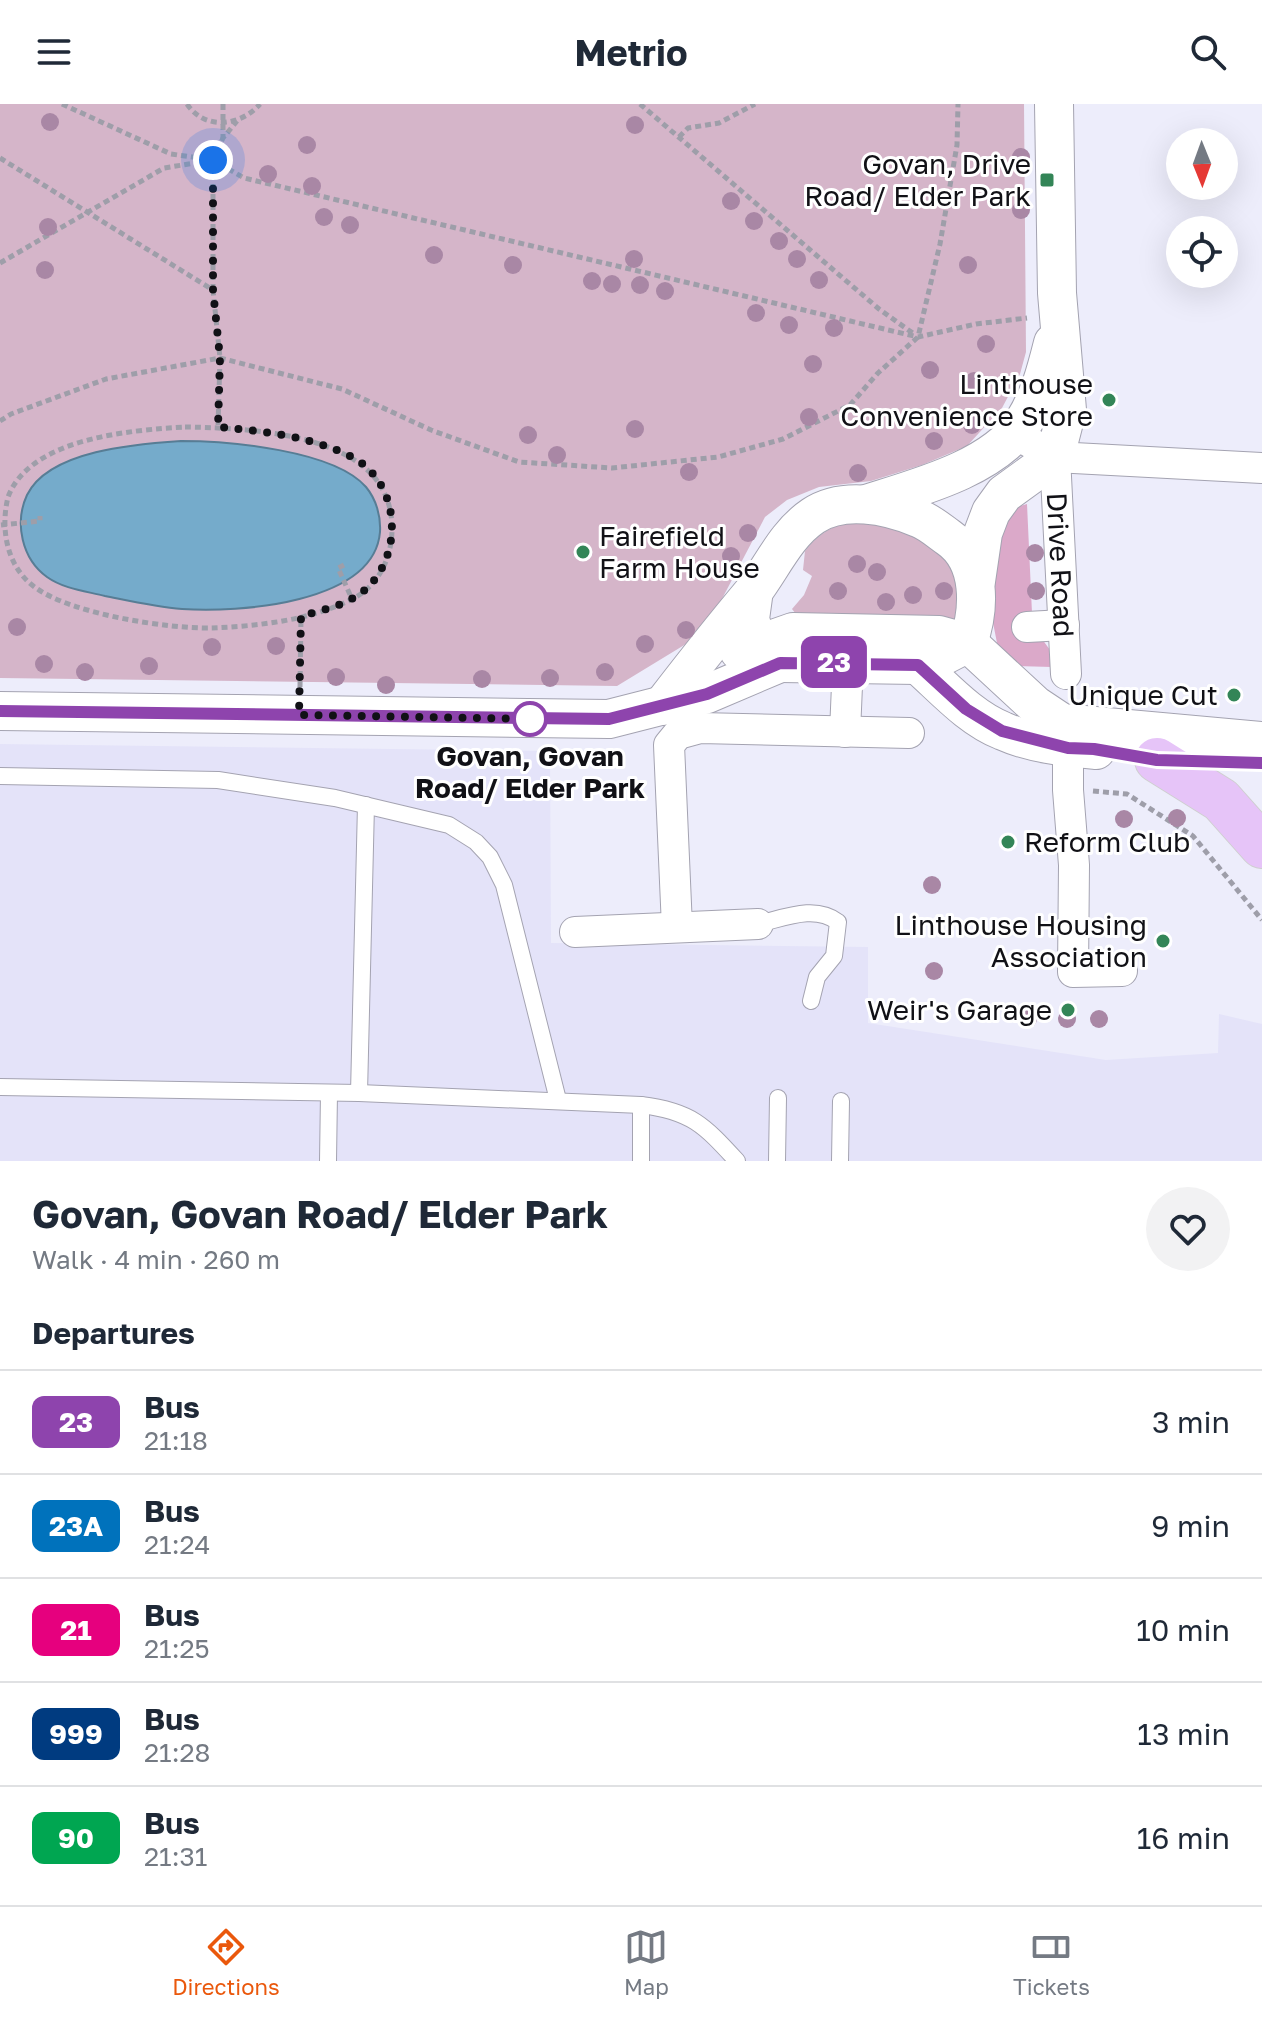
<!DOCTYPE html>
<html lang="en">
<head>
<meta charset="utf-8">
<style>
  body { margin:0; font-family:"Golos Text",sans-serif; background:#f2f2f3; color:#1f2937; height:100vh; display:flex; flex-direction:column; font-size:30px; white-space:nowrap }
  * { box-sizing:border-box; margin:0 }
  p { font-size:26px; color:#747a83 }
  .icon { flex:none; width:44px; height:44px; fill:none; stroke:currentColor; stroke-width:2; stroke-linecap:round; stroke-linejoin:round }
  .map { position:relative; height:1057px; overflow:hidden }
  .sheet { display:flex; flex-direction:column; background:#fff; flex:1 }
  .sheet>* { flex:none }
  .badge { padding:0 16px; border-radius:12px; font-size:28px; line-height:52px }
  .needle { width:52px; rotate:179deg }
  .tools { position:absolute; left:1166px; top:24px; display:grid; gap:16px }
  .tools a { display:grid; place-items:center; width:72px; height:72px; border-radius:50%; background:#fff; box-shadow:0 8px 32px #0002; font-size:40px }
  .you { position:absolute; width:40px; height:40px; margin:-20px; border:6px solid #fff; border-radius:50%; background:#1a73e8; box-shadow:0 0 0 12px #1a73e833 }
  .map>.badge { position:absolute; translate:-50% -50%; box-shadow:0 0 0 4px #fff }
  h2 { padding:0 32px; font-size:30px; line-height:72px }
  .round { display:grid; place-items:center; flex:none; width:84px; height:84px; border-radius:42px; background:#f2f2f3 }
  .summary { display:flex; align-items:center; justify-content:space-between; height:136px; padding:0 32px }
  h1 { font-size:38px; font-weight:700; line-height:60px }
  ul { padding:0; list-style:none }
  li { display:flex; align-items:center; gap:24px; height:104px; padding:0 32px; border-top:2px solid #e0e1e3 }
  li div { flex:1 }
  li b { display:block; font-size:30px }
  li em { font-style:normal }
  li .badge { min-width:88px; font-weight:700; text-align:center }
  header { display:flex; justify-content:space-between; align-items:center; height:104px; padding:0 32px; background:#fff; font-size:36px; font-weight:700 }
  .dock { display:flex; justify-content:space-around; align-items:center; height:112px; border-top:2px solid #e0e1e3; background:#fff; font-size:22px; color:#747a83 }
  .dock a { display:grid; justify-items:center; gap:4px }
  .dock .selected { color:#ea580c }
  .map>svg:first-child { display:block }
  .built { fill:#e4e3f9 }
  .green { fill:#d5b5c9 }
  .forest { fill:#dba9c9 }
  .water { fill:#75abcb; stroke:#577d95; stroke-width:2 }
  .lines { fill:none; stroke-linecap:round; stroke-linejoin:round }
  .service-casing { stroke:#a4a3b1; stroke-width:18 }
  .minor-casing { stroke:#a4a3b1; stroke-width:32 }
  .tertiary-casing { stroke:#a4a3b1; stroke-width:40 }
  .primary-casing { stroke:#cfcfd0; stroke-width:46 }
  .path { stroke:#9e9ea9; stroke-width:5; stroke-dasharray:6 4; stroke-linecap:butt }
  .service { stroke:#fff; stroke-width:16 }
  .minor { stroke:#fff; stroke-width:30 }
  .tertiary { stroke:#fff; stroke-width:38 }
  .primary { stroke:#e6c4f8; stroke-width:44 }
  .tree { fill:#a987a5 }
  .line-casing { stroke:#fff; stroke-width:18 }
  .line { stroke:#8e44ad; stroke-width:12 }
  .walk { stroke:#111116; stroke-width:8; stroke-dasharray:0 14.4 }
  .poi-dot { fill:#338557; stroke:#fff; stroke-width:3 }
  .stop-dot { fill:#fff; stroke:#8e44ad; stroke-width:4 }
  .labels { text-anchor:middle; stroke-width:6; stroke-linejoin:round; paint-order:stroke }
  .poi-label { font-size:28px; fill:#111116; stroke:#fff; text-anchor:end }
  .street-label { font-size:28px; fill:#111116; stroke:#fff }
  .stop-label { font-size:28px; font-weight:bold; fill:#111116; stroke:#fff }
</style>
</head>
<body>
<header><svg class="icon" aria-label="menu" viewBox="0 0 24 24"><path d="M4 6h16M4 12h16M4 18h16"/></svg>Metrio<svg class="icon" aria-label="search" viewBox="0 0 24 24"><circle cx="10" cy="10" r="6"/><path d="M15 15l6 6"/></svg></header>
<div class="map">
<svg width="1262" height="1057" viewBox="0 0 1262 1057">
  <rect width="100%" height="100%" fill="#ededfb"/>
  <polygon class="built" points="0,640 550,647 551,839 868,843 868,919 1106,956 1218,949 1219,910 1262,920 1262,1057 0,1057"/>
  <g class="green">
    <polygon points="0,0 1024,0 1026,248 1020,270 1002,304 967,342 922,361 871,377 819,383 787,396 765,413 704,529 617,582 0,574"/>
    <path d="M862,415C901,425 946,434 957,480C960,491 958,506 958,518L796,510L792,505L804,491L812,472L803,466L805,447C820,427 838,419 862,415Z"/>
  </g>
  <polygon class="forest" points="1027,400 1032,509 1042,535 1050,546 1052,563 1016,562 997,539 988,493 1007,406"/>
  <path class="water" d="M181,337C228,337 334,346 366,383C376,395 381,412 380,428C374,500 237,509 182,505C156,503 130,497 105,492C85,487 64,485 47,473C22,455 14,419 27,391C49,346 137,340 181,337Z"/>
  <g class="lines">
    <defs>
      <g id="service">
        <polyline points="0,672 218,676 335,694 449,721 476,738 490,753 504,781 558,996"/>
        <path d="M758,820C784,814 815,800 838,818L834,852L817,873L811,897"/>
        <path d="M0,983L359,989L641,1001C691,1007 704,1021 737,1057"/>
        <polyline points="359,989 366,701"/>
        <polyline points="328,1057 329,989"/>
        <polyline points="641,1057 641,1001"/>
        <polyline points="777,1057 778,994"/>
        <polyline points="840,1057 841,997"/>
      </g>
      <g id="minor">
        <polyline points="1014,329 1055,353 1262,364"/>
        <path id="s1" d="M1055,353L1066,570"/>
        <polyline points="1027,523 1064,521"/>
        <polyline points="1063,624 1068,644 1068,686 1074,761 1073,868 1122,867"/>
        <polyline points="845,628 848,558"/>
        <polyline points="677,823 669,641 678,630 700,624 909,629"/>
        <polyline points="575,828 758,820"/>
      </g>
      <g id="tertiary">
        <path d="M866,400C916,384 992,365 1023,319C1039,294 1046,267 1053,239"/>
        <polyline points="976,477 983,429 991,408 1004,390 1055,353 1067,306 1057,189 1054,0"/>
        <polyline points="739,547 793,528 939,531 968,539 1035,601 1062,619 1262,637"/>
        <path d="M918,561C944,584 970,614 1003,627C1032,640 1065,643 1096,646"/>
        <path d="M662,602C692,563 722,525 753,488C772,463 786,430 813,412C843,392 887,401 918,414C929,418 939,427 949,434C982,457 980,505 968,539L935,556L918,561L780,559L757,539L750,515L754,486"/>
        <polyline points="0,607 609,615 707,590 780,559"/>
      </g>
      <polyline id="primary" points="1157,656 1221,696 1262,742"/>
    </defs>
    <use href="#service" class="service-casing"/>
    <use href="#minor" class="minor-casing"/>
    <use href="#tertiary" class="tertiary-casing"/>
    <use href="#primary" class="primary-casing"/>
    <g class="path">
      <polyline points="62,0 171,50 213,56 244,74 918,233 976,220 1027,214"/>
      <path d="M187,0C205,27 241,22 260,0"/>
      <polyline points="223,0 223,34"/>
      <polyline points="640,0 879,205 914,230"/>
      <polyline points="679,33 688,24 719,19 755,0"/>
      <polyline points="0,54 213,186 220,254 218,323"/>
      <polyline points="0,159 164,64 213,56 223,34 237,17"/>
      <polyline points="213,186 213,57"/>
      <polyline points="0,317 11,310 106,275 220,254 342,285 431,326 519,358 612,364 718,353 783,335 850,301 878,269 918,233 940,140 957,41 958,0"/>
      <path d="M185,323C243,324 355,328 384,388C401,423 391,475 354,494C313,516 259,522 212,524C168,525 72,510 36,484C7,464 0,426 8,393C30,334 131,326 185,323Z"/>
      <polyline points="1,421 40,417 40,412"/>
      <polyline points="344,461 338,464 352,495"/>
      <polyline points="300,583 301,512"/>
      <polyline points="1093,687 1127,690 1193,732 1262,816"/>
    </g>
    <use href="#service" class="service"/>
    <use href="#minor" class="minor"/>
    <use href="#tertiary" class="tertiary"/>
    <use href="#primary" class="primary"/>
  </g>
  <g class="tree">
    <circle cx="50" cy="18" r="9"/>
    <circle cx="635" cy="21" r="9"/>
    <circle cx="307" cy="41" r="9"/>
    <circle cx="1021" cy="53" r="9"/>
    <circle cx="268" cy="70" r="9"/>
    <circle cx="312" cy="82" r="9"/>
    <circle cx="731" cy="97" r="9"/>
    <circle cx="1021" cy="106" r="9"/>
    <circle cx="324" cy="113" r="9"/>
    <circle cx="754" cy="117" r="9"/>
    <circle cx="350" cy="121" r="9"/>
    <circle cx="48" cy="123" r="9"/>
    <circle cx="779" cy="137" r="9"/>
    <circle cx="434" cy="151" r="9"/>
    <circle cx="634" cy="155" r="9"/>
    <circle cx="797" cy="155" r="9"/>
    <circle cx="513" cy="161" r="9"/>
    <circle cx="968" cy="161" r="9"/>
    <circle cx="45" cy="166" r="9"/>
    <circle cx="819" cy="176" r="9"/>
    <circle cx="592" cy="177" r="9"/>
    <circle cx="612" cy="180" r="9"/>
    <circle cx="640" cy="181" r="9"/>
    <circle cx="665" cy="187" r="9"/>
    <circle cx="756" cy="209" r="9"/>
    <circle cx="789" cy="221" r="9"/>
    <circle cx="834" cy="224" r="9"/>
    <circle cx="986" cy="240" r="9"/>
    <circle cx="813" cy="260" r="9"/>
    <circle cx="930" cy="266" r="9"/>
    <circle cx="974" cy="277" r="9"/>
    <circle cx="809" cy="313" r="9"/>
    <circle cx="972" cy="321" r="9"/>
    <circle cx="635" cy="325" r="9"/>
    <circle cx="528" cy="331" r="9"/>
    <circle cx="934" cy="337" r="9"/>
    <circle cx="557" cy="351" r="9"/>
    <circle cx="689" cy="368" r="9"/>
    <circle cx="858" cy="369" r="9"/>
    <circle cx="748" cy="429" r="9"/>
    <circle cx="1035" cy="449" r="9"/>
    <circle cx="731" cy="452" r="9"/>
    <circle cx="857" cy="460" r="9"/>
    <circle cx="877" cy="468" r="9"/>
    <circle cx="838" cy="487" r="9"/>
    <circle cx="944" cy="487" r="9"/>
    <circle cx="1036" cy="487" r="9"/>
    <circle cx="913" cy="491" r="9"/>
    <circle cx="886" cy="498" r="9"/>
    <circle cx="17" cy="523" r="9"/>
    <circle cx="686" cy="526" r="9"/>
    <circle cx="645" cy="540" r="9"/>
    <circle cx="276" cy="542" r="9"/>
    <circle cx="212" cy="543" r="9"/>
    <circle cx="44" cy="560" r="9"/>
    <circle cx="149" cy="562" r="9"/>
    <circle cx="85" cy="568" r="9"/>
    <circle cx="605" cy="568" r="9"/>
    <circle cx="336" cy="573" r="9"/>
    <circle cx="550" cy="574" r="9"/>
    <circle cx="482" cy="575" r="9"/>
    <circle cx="386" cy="581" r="9"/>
    <circle cx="1177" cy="714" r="9"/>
    <circle cx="1124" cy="715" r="9"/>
    <circle cx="932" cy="781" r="9"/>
    <circle cx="934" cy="867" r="9"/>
    <circle cx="1028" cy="915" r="9"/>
    <circle cx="1067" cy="915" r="9"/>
    <circle cx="1099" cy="915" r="9"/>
  </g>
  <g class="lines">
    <defs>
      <polyline id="line" points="0,607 609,615 707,590 780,559 918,561 966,605 1002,627 1068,644 1094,645 1157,656 1262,659"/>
    </defs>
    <use href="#line" class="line-casing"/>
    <use href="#line" class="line"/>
    <path class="walk" d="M213,56V186L220,254L218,323C262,327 309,332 350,352C399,376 405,446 368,483C351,500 324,506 301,512L299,611L534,615H530"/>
  </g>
  <g class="poi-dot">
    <rect x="1039" y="68" width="16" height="16" rx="4"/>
    <circle cx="1109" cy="296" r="8"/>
    <circle cx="583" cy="448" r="8"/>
    <circle cx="1234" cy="591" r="8"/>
    <circle cx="1008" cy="738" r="8"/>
    <circle cx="1163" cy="837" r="8"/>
    <circle cx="1068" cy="906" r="8"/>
  </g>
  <circle class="stop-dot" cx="530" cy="615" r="16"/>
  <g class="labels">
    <g class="poi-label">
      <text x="1031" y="70">Govan, Drive<tspan x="1031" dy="32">Road/ Elder Park</tspan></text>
      <text x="1093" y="290">Linthouse<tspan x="1093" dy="32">Convenience Store</tspan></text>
      <text x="599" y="442" text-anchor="start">Fairefield<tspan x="599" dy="32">Farm House</tspan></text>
      <text x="1218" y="601">Unique Cut</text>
      <text x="1024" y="748" text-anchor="start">Reform Club</text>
      <text x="1147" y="831">Linthouse Housing<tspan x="1147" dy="32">Association</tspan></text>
      <text x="1052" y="916">Weir's Garage</text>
    </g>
    <g class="street-label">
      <text dy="10" stroke="none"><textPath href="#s1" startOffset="108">Drive Road</textPath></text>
    </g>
    <g class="stop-label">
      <text x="530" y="662">Govan, Govan<tspan x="530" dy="32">Road/ Elder Park</tspan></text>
    </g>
  </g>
</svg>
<div class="tools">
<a><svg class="needle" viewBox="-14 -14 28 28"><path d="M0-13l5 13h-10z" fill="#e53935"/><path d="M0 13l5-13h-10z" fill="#747a83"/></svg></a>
<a><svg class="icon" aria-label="locate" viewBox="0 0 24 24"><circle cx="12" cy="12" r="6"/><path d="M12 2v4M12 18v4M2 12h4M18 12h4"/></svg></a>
</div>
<div class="you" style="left:213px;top:56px"></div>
<b class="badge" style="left:834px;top:558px;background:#8e44ad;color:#fff">23</b>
</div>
<section class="sheet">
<div class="summary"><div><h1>Govan, Govan Road/ Elder Park</h1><p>Walk · 4 min · 260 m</p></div><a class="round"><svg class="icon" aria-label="heart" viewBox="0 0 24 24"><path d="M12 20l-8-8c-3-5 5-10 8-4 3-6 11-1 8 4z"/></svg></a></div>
<h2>Departures</h2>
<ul>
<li><span class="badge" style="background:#8e44ad;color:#fff">23</span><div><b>Bus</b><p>21:18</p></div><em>3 min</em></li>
<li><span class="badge" style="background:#0072bc;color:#fff">23A</span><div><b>Bus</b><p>21:24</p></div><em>9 min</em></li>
<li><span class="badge" style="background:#e6007e;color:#fff">21</span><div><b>Bus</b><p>21:25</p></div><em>10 min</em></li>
<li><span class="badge" style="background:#003b80;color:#fff">999</span><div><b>Bus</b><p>21:28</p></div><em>13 min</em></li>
<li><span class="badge" style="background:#00a651;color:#fff">90</span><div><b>Bus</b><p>21:31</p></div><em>16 min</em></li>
</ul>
</section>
<nav class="dock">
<a class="selected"><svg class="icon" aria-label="directions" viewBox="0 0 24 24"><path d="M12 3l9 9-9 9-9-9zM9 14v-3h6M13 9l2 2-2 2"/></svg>Directions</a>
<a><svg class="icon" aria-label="map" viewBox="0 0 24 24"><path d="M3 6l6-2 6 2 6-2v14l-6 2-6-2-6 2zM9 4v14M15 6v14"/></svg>Map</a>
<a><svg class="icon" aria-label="tickets" viewBox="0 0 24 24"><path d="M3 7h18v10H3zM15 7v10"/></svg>Tickets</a>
</nav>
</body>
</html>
